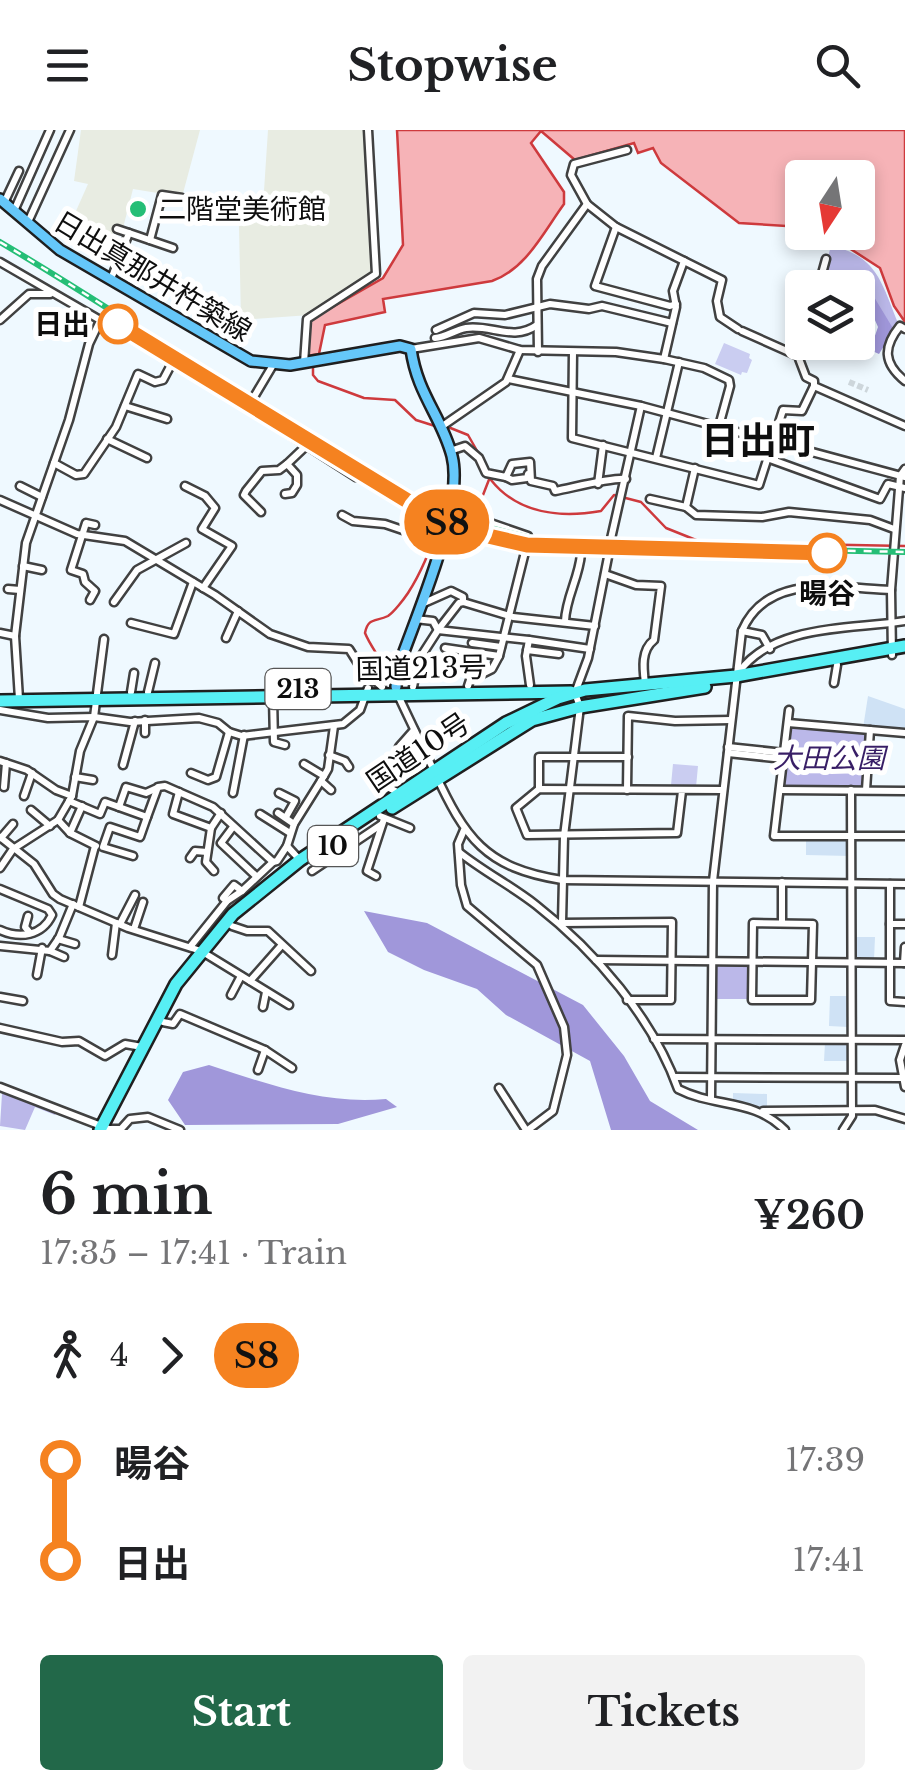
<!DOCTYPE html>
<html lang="en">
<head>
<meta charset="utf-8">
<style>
  body { margin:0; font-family:"Libre Baskerville","Noto Sans JP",serif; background:#f2f2f2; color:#202124; height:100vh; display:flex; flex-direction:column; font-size:38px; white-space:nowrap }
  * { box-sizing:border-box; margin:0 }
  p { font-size:32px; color:#757577 }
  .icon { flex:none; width:55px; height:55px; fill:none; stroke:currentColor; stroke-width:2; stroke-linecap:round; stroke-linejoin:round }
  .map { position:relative; height:1000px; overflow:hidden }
  .drawer { display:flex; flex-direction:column; background:#fff; flex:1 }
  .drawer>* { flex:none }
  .badge { padding:0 20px; border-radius:32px; font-size:35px; line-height:65px }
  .needle { width:65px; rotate:192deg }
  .tools { position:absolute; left:785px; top:30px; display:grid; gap:20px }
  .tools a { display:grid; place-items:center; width:90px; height:90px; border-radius:10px; background:#fff; box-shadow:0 5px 15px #0003; font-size:50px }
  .map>.badge { position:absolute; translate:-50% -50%; box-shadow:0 0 0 5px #fff }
  .legs { display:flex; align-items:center; gap:15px; height:110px; padding:0 40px; font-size:32px }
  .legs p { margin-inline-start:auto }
  .headline { display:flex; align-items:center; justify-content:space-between; height:170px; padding:0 40px }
  h1 { font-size:55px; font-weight:700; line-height:75px }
  .action { display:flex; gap:20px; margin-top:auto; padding:20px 40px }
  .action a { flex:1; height:115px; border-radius:10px; background:#226849; color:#fff; font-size:40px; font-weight:700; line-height:115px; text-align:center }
  .action a+a { background:#f2f2f2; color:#202124 }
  ul { padding:0 40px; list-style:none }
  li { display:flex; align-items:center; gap:35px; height:100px; font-size:38px }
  li i { display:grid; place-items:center; width:15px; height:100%; margin:0 12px; background:currentColor }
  li i::after { content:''; width:25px; height:25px; margin:-12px; border:8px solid; border-radius:50%; background:#fff }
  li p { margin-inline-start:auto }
  li:first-child i { background:linear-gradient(#0000 50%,currentColor 0) }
  li:last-child i { background:linear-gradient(currentColor 50%,#0000 0) }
  header { display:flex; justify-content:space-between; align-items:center; height:130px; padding:0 40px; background:#fff; font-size:45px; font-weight:700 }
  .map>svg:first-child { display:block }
  .industrial { fill:#e8ece2 }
  .farmland { fill:#cfe2f5 }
  .green { fill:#bbb8e9 }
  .forest { fill:#a097da }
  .pitch { fill:#cacdf1 }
  .water { fill:#f6b3b7; stroke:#ce3a3d; stroke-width:2.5 }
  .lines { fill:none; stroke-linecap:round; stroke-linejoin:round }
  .stream { stroke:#ce3a3d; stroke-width:2.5 }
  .minor-tunnel { stroke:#cdd6db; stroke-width:6; stroke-dasharray:6 3; stroke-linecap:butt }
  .minor-casing { stroke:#414141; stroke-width:11 }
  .major-casing { stroke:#1f1f1f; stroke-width:14 }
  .highway-casing { stroke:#1f1f1f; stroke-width:16 }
  .minor { stroke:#fff; stroke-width:6 }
  .major { stroke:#65c7f9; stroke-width:9 }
  .highway { stroke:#57eff4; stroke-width:11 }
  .rail-casing { stroke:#25be76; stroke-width:6 }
  .rail { stroke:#fff; stroke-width:2.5; stroke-dasharray:8; stroke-linecap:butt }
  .minor-bridge-casing { stroke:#414141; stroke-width:11; stroke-linecap:butt }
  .minor-bridge { stroke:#fff; stroke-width:6 }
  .line-1-casing { stroke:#fff; stroke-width:22 }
  .line-1 { stroke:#f58220; stroke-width:15 }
  .poi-dot { fill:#25be76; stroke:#fff; stroke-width:4 }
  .stop-1-dot { fill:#fff; stroke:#f58220; stroke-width:5 }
  .labels { text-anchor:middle; stroke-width:10; stroke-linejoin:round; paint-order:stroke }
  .shield { fill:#fff; stroke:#565656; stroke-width:2.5 }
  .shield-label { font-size:25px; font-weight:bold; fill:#0e0e0e }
  .poi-label { font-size:28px; fill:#0e0e0e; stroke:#fff; text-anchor:start }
  .street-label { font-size:28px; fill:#0e0e0e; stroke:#fff }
  .stop-label { font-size:28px; font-weight:bold; fill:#0e0e0e; stroke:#fff; text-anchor:end }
  .park-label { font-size:28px; font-style:italic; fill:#381e66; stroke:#fff }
  .district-label { font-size:38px; font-weight:bold; fill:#0e0e0e; stroke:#fff }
</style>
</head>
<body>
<header><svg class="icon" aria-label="menu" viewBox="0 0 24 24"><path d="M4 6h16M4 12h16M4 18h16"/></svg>Stopwise<svg class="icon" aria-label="search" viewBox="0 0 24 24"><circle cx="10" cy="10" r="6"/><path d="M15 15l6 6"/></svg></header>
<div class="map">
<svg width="905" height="1000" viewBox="0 0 905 1000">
  <rect width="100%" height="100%" fill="#eff9ff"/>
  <g class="industrial">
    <polygon points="81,0 200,0 182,67 133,59 123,98 116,96 110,112 72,90 88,54 74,51"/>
    <polygon points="268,0 368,0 376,144 310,185 241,190 239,96 262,91"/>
  </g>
  <g class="farmland">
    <polygon points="868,566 905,579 905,600 863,598"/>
    <polygon points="806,708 850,709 850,726 806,725"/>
    <polygon points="856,807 875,807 874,830 856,830"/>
    <polygon points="830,866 848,866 848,897 829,896"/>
    <polygon points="825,913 849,913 849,931 824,931"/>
    <polygon points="733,963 767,964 767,979 733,972"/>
  </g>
  <g class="green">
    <path d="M831,116C877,125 882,154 898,193L888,207L865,160L843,152L840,157L819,158Z"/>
    <polygon points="790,595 868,602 864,659 782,658"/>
    <polygon points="714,834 749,834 750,869 715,869"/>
    <polygon points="2,964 11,964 57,981 55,985 35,977 25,1000 0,996"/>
  </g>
  <g class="forest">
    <polygon points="868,157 894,200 879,224 870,220 878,197 863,163"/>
    <polygon points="364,781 427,793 583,875 624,926 650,971 698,1000 611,1000 590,931 506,885 477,859 424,840 388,822"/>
    <path d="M209,935C267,954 325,975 386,969L397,977L338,994L185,995L168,970L183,942Z"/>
  </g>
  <g class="pitch">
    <polygon points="724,213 750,224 749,228 752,230 747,243 742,242 741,245 715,234"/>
    <polygon points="673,634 698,636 696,657 671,655"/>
  </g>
  <path class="water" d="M397,0H905V192L894,176L880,138L826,103L858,102V48H802V97L739,93L661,33L653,18L638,23L634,13L575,30L541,1L531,13L564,62V74C543,103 526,139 492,151L383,169L385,182L325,195L319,224L307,226L308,191L383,148L403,115Z"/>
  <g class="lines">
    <g class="stream">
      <polyline points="313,235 313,245 318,251 364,268 395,270 416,290 435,296"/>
      <polyline points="448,297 468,305 488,340"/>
      <path d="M491,350C518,384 561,388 601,381L614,365L641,372L666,398L701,412L905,416"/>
      <path d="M387,547C383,529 372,520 365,503C368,487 376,492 388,486C394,482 404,469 408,463C426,435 434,407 446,377L483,365L490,347"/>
    </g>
    <polyline class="minor-tunnel" points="849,252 868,260"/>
    <defs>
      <g id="minor">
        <polyline points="4,73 19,41"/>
        <polyline points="587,74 571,45 574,34 627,20"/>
        <polyline points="14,81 50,0"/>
        <polyline points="28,92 70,0"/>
        <polyline points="616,97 595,156 670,176 676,174"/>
        <polyline points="129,103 173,118"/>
        <polyline points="150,110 162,65 182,68"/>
        <polyline points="0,132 214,256 356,347"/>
        <polyline points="111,149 129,103 117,99"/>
        <polyline points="818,158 826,129"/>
        <polyline points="0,190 29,164 50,164"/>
        <path d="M905,199L900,196C883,217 883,233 905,251"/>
        <polyline points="436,200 474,183 505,185 550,174 589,179 602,176 672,193"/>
        <polyline points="742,201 798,226 806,247 814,251 814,256 905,296"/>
        <path d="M435,208C446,207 455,200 466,198C491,194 513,212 537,195"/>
        <polyline points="411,219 479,208 520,220 616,222 664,229 704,238 729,250 730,256 719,296"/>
        <polyline points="538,222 537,149 542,136 587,74 616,97 722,150 717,171 720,187 738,199"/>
        <polyline points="573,222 572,308 759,355 783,280 802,281 814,256"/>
        <polyline points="798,226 807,212"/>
        <polyline points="664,229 676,177 673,161 684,131"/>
        <polyline points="304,233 307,189 376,144 368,0"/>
        <polyline points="508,249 641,276 905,347"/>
        <polyline points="125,276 167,289"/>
        <polyline points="248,277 273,235"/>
        <polyline points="441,297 506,252 520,220"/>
        <polyline points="107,309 147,328"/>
        <path d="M450,321L465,316L479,328L486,343L506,347L512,334L530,332L531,351L553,356L555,361C572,358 612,347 626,349"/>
        <polyline points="656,328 679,232"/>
        <polyline points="767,328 880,369 888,354 905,358"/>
        <polyline points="54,333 76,345 84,344 116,297 138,244 155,252 163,250 172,233"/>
        <polyline points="695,338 686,377 696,385 762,387 789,382 870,390 894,399"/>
        <polyline points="506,347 512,350 527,348 528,344"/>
        <polyline points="598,354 603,315"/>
        <polyline points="20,356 42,367"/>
        <polyline points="185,356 205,366 215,378 202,399 232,416 203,458"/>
        <polyline points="285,364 292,363 297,355 297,345 287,334 307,315"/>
        <polyline points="650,369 686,377"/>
        <polyline points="0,370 77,404 125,411 215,465 270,504 308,517 349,519 361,538 382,557"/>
        <polyline points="464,380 476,388 528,406"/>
        <polyline points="261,382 244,365 246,361 262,341 279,340 287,334"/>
        <polyline points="342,385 353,391 385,394 441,413"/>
        <polyline points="610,413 641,276"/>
        <polyline points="23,436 42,440"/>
        <path d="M605,444L636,455L661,456L654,510C641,520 643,538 645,553"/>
        <polyline points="8,459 20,460"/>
        <polyline points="90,470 95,461 85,452 83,444 71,440 86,393 95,395"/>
        <polyline points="114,472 137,440 186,413"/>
        <polyline points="424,473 451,461 463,467 463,472"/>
        <polyline points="415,489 433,491 438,500 459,473 463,472 513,487 595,496"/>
        <path d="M565,491C566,467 579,448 581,424"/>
        <polyline points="131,493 174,504 193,452"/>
        <polyline points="742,501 762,505 770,519"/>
        <polyline points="0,503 15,506"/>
        <polyline points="226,508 238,481"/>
        <polyline points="529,510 590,519"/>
        <polyline points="472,513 501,517"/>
        <polyline points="445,518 499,526"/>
        <polyline points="527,520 559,524"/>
        <polyline points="892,525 891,460 900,346 905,339"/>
        <path d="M739,542C775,493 852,500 905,491"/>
        <polyline points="834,553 837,535"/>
        <polyline points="468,556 470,550 492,539 499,526 526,418"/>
        <polyline points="413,557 418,531 438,500 529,510 526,526 530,555"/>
        <polyline points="131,562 134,543"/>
        <polyline points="148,562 155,533"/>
        <path d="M397,563C409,589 422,615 434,641C465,708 485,738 562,750L905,754"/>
        <polyline points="273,567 274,612 285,615"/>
        <polyline points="19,569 15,506 26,413 69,290 89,214 100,191"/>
        <polyline points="0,580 48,588 94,587 130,592 199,588 218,593 229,602 242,606 343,594 360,580 368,558"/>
        <polyline points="789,580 774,706 905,706"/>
        <polyline points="788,593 905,603"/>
        <polyline points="145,603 145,590"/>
        <polyline points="399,617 414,600"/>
        <polyline points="728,617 784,623"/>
        <polyline points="728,623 784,629"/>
        <polyline points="329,625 345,631 349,637"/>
        <polyline points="0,631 27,640 56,660 72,666"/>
        <polyline points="123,635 135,591"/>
        <polyline points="191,643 208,650 216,647 229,602"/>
        <polyline points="324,646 328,639 334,596"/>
        <polyline points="75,647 93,650"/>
        <polyline points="372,649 399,663"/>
        <polyline points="321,651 331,660"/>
        <polyline points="4,657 6,633"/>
        <polyline points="539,659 539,627 628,627"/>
        <polyline points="627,660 628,586 675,591 731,590"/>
        <polyline points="780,660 905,661"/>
        <polyline points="866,660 870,600"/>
        <polyline points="682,661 677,703 527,705 516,678 539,659 723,660"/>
        <polyline points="179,662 173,684 211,698 221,683"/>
        <polyline points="233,663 244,605"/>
        <polyline points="279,663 295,671 286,687"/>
        <polyline points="24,666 32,643"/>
        <polyline points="69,671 100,684 105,672 147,687 158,657 165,656 213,677 273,732 277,731 287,716 299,729"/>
        <polyline points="119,677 126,657 146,663 157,658"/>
        <polyline points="31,680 50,696"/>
        <polyline points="278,683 294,694"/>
        <polyline points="260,684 290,703"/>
        <polyline points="380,686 410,698"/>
        <polyline points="58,690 70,703 96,716"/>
        <polyline points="233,697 221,713 256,746"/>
        <polyline points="211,698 206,732 214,741"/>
        <polyline points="464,700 458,714 461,755 467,776 537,835 564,897 567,925 553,981 528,1000"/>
        <polyline points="70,703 82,676"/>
        <polyline points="0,707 34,734 53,764 60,769 128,798 201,821 289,875"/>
        <polyline points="1,708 13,694"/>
        <polyline points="287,716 294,694 324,646 304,634"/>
        <path d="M459,722C484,742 512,756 536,775C595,821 653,888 678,959C715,978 753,968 785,1000"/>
        <polyline points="133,726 103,717 110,697 140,707 147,687"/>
        <polyline points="190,728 195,721 207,722"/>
        <polyline points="0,738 13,719 58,690 72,666 80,621 94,587 104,509"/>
        <polyline points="312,741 382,694"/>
        <polyline points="376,746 367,741 384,689"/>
        <polyline points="890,754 890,871 905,872"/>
        <path d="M0,759L48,779L52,785C42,806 20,809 0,800"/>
        <polyline points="227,771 223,768 234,755 242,761"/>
        <polyline points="79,777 95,716"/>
        <polyline points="28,786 25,797 30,803"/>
        <polyline points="562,792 564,706 580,577 575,563 588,528 609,422"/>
        <polyline points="561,793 672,792 671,870 627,870"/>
        <polygon points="753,793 813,794 811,870 752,870"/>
        <polyline points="782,793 782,752"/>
        <polyline points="120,794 135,765"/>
        <polyline points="890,794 905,794"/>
        <polyline points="232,796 247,801 268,801 311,841"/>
        <polyline points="134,799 143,772"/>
        <polyline points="58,809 75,814"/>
        <polyline points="0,816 50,821 59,808 73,774"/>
        <polyline points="190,817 227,771 242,761 273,732"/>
        <polyline points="50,821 64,827"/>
        <polyline points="112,825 116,793"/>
        <polyline points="596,830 905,833"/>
        <polyline points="904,833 905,817"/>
        <polyline points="37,845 42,818"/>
        <polyline points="250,851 281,816"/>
        <polyline points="231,865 241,846"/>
        <polyline points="0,867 23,871"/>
        <polyline points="263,877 266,862"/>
        <polyline points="163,892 173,894 180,884 265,920 292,938"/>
        <polyline points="0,898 62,912 79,911 105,926 125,914 142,917"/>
        <polyline points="654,909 905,910"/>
        <polyline points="905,915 900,930 905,957"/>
        <polyline points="258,940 265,920"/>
        <polyline points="674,947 902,948"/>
        <polyline points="0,957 109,999 121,999 130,989 148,987 180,1000"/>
        <polyline points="499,958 526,1000"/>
        <path d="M711,969L713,751L742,501C767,442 838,458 891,460"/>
        <polyline points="763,981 875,980 905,989"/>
        <polyline points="843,1000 852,986 851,660"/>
      </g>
      <path id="major" d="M0,69L60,120L251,231L290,235L400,216L411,219C417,264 442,287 452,326C465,377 415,488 397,541L396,557"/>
      <g id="highway">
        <polyline points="0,571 571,562"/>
        <polyline points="392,678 532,590 580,577 705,557"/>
        <polyline points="100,1000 176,854 233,784 300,730 506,593 558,568 585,560 736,546 905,516"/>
      </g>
    </defs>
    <use href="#minor" class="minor-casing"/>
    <use href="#major" class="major-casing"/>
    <use href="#highway" class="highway-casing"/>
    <use href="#minor" class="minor"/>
    <use href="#major" class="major"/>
    <use href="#highway" class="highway"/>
    <defs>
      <path id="rail" d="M0,112C90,165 176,223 264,278C371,345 451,404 581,415L905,422"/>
    </defs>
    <use href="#rail" class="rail-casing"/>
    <use href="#rail" class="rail"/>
    <defs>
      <polyline id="minor-bridge" points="609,422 610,413"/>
    </defs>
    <use href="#minor-bridge" class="minor-bridge-casing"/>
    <use href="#minor-bridge" class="minor-bridge"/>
  </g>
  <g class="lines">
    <defs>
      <polyline id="line-1" points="118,194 424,381 471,402 527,415 827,423"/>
    </defs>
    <use href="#line-1" class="line-1-casing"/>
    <use href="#line-1" class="line-1"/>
  </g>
  <circle class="poi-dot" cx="138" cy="79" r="10"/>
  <g class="stop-1-dot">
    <circle cx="118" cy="194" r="18"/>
    <circle cx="827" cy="423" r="18"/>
  </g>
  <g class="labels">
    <g class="shield">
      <rect x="265.5" y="539" width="65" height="40" rx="8"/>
      <rect x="308" y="696" width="50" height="40" rx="8"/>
    </g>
    <g class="shield-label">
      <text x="298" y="568">213</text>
      <text x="333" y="725">10</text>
    </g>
    <g class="poi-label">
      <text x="158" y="89">二階堂美術館</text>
    </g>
    <g class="street-label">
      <text transform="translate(153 146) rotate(31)" y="10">日出真那井杵築線</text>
      <text transform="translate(421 538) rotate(-1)" y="10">国道213号</text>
      <text transform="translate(418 622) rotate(-34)" y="10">国道10号</text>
    </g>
    <g class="stop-label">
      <text x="90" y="204">日出</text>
      <text x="827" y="473" text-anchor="middle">暘谷</text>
    </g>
    <g class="park-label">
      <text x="829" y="638">大田公園</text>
    </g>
    <g class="district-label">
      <text x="758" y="324">日出町</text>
    </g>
  </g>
</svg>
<div class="tools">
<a><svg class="needle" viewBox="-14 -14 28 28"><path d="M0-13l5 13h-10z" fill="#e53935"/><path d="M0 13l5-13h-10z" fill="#757577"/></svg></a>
<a><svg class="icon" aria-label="layers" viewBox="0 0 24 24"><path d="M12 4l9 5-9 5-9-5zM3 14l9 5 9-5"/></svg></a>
</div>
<b class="badge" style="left:447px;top:392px;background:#f58220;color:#111">S8</b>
</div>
<section class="drawer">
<div class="headline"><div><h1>6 min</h1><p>17:35 – 17:41 · Train</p></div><b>¥260</b></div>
<div class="legs"><svg class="icon" aria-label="walk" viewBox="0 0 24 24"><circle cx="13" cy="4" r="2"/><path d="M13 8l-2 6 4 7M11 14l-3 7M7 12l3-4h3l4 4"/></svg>4<svg class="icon" aria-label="forward" viewBox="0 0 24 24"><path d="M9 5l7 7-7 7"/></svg><b class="badge" style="background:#f58220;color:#111">S8</b></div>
<ul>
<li><i style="color:#f58220"></i><b>暘谷</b><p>17:39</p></li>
<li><i style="color:#f58220"></i><b>日出</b><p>17:41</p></li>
</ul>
<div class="action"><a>Start</a><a>Tickets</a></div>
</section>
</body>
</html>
